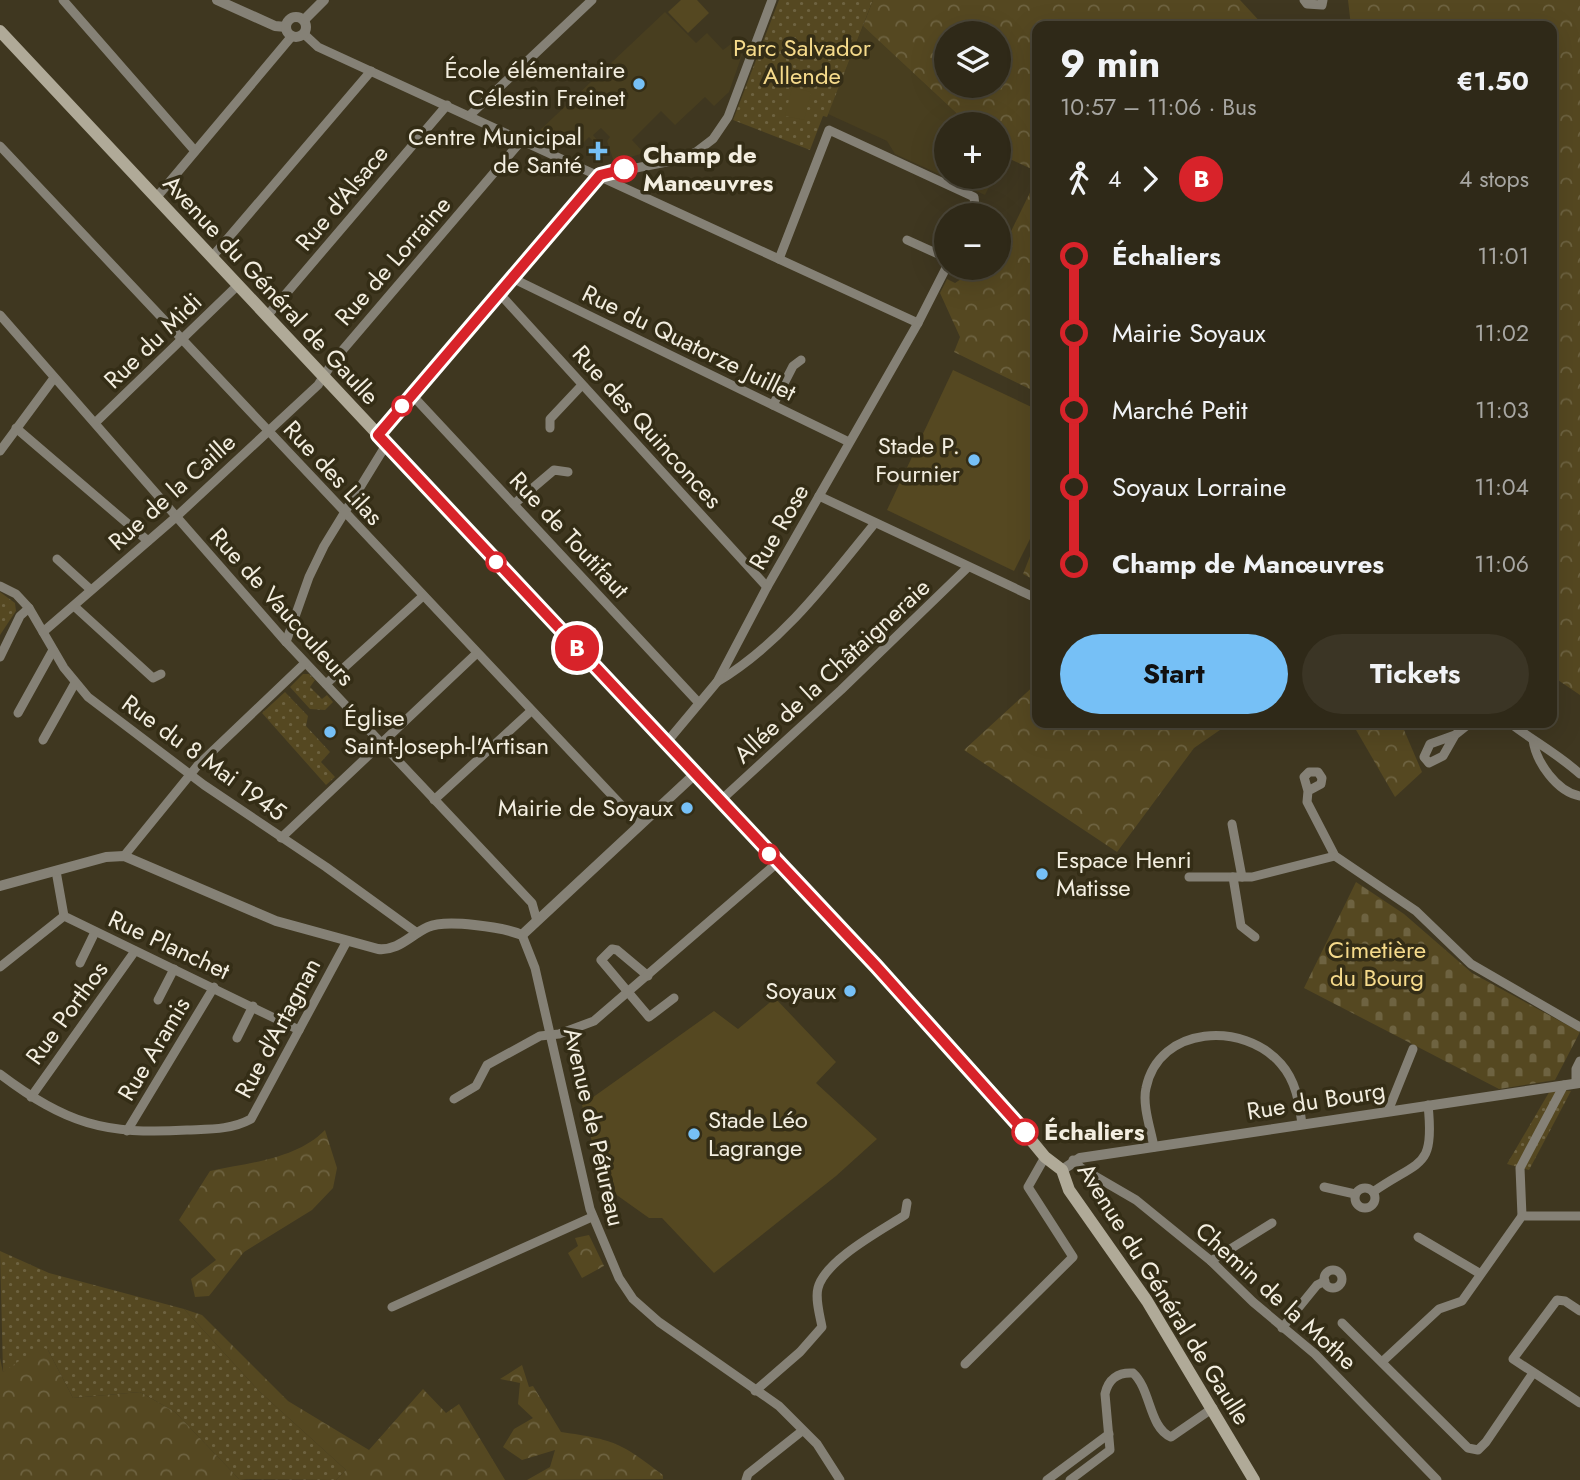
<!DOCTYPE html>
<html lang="en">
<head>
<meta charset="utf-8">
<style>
  body { margin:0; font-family:Jost,sans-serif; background:#3b3525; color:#f1f3f6; height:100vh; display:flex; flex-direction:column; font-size:26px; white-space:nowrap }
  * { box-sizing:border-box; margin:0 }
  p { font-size:23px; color:#a7a6a2 }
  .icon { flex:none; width:38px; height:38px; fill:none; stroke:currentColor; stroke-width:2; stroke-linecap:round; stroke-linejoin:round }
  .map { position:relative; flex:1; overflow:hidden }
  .sheet { position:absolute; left:1032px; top:21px; width:525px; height:707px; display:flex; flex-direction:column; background:#2f2918; border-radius:14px; box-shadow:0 7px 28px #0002,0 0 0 2px #4a4537 }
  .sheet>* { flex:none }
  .badge { padding:0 14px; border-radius:23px; font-size:24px; line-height:46px }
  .buttons { position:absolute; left:934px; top:21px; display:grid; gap:14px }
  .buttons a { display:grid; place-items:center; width:77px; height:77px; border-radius:50%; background:#2f2918; box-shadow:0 7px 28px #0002,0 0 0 2px #4a4537; font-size:35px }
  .map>.badge { position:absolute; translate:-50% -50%; box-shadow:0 0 0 4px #fff }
  .legs { display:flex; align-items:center; gap:10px; height:77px; padding:0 28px; font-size:23px }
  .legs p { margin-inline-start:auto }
  .headline { display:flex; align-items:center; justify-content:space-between; height:119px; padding:0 28px }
  h1 { font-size:38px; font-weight:700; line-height:52px }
  .primary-button { display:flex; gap:14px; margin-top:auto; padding:14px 28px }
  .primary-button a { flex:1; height:80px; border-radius:42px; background:#76c0f6; color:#111; font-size:28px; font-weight:700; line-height:80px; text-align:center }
  .primary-button a+a { background:#3b3525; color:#f1f3f6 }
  ul { padding:0 28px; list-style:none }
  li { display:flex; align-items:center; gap:24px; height:77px; font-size:26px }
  li i { display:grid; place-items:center; width:10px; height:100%; margin:0 9px; background:currentColor }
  li i::after { content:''; width:18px; height:18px; margin:-9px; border:5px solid; border-radius:50%; background:#2f2918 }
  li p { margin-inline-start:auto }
  li:first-child i { background:linear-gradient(#0000 50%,currentColor 0) }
  li:last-child i { background:linear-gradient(currentColor 50%,#0000 0) }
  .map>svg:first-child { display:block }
  .built { fill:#483e1f }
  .green { fill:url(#green-dots) }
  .forest { fill:url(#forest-crowns); fill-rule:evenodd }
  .cemetery { fill:url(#cemetery-stones) }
  .pitch { fill:#554821 }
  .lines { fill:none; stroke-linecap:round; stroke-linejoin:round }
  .minor { stroke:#858176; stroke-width:9 }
  .tertiary { stroke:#858176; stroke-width:10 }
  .secondary { stroke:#b0aa98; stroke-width:12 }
  .line-1-casing { stroke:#fff; stroke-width:16 }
  .line-1 { stroke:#d8232a; stroke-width:10 }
  .poi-dot { fill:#76c0f6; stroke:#342d16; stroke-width:2.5 }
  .stop-1-dot { fill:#fff; stroke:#d8232a; stroke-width:3.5 }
  .labels { text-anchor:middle; stroke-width:7; stroke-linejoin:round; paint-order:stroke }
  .park-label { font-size:24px; fill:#f5da8b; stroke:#342d16 }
  .poi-label { font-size:24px; fill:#f3eee0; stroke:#342d16; text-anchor:end }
  .stop-label { font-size:24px; font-weight:bold; fill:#f3eee0; stroke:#342d16; text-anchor:start }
  .street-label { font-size:24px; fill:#f3eee0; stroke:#342d16 }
</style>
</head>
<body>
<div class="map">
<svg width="1580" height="1480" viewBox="0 0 1580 1480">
  <defs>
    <pattern id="green-dots" width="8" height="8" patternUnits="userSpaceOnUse" patternTransform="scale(1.75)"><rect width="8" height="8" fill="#554821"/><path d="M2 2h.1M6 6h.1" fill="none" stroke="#6e6341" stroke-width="1.8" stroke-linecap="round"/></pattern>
    <pattern id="forest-crowns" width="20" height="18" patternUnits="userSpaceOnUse" patternTransform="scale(1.75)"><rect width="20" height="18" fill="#554821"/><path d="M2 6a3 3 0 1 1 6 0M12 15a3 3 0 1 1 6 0" fill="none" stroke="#6e6341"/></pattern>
    <pattern id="cemetery-stones" width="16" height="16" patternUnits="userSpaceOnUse" patternTransform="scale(1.75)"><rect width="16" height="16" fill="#554821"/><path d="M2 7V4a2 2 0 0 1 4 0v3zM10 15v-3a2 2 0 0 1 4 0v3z" fill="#6e6341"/></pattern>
  </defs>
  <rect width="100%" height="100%" fill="#3f3720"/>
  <g class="built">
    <polygon points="665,12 696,43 707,33 723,50 731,44 742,55 729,92 714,106 705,97 675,125 661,111 632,140 644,153 614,162 607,141 610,137 601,128 593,135 597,140 595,143 589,137 578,148 538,132"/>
    <polygon points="863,26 968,124 947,124 947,177 994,177 985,195 895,154 887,141 828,114"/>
  </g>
  <g class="green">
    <polygon points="779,0 873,0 827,117 823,116 810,150 733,120"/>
    <polygon points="0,592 15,603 16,611 0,635"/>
    <polygon points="303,674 309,674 315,680 310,687 322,699 327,695 333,702 325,710 310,709 290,687"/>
    <polygon points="285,692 308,716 306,726 330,752 321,762 335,777 326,785 262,713"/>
    <polygon points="1551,1089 1571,1091 1529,1170 1507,1164"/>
    <polygon points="0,1251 49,1273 184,1309 260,1392 346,1470 336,1480 239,1479 175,1412 140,1392 73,1398 48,1350 3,1372"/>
  </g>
  <g class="forest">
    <path d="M873,0H1240L1264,26H1038V172L999,154V124H968L863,26ZM947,33H999V86H947Z"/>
    <polygon points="1348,0 1580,0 1580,695 1552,676 1552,26 1351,26"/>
    <polygon points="1038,176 1038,393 954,352 960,337 940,293 947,279 955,283 978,268 999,268 999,256"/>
    <polygon points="1038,536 1038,582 1023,574"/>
    <polygon points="1038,682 1038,723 1230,723 1194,748 1117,852 964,750"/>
    <polygon points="1352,723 1401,723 1422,772 1395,797"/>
    <path d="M325,1130L337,1168L333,1188L312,1210L244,1252L209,1296L195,1297L191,1279L216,1260L179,1220L210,1171C248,1163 297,1159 325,1130Z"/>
    <polygon points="589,1235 604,1266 582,1278 568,1253 578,1246 575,1238"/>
    <polygon points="184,1309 202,1315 288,1401 369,1450 423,1389 446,1413 459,1404 505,1480 336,1480 346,1470 260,1392"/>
    <polygon points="41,1346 48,1350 73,1398 140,1392 175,1412 239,1479 249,1480 0,1480 0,1358 3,1372"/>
    <path d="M522,1365L529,1387L533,1386L561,1432C615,1440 620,1442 663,1475V1479L527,1480L550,1467L555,1450L522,1460L503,1447L514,1429L533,1418L518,1404L520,1383L500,1379Z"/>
  </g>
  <polygon class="cemetery" points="1356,882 1404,914 1472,973 1580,1032 1555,1080 1499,1089 1304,988"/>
  <g class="pitch">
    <polygon points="681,0 697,0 709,13 688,33 668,12"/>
    <polygon points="792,88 811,92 804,120 785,116"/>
    <polygon points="953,370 1038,410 1038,523 1014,571 887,510"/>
    <polygon points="775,998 836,1062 816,1083 877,1139 836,1176 714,1273 662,1218 649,1218 604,1186 582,1105 714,1011 738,1029"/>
  </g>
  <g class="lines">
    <g class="minor">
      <polyline points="63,0 195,151"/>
      <polyline points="1304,0 1307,4 1322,5 1323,0"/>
      <polyline points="304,34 318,47 918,323"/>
      <polyline points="469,116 592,0"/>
      <polyline points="0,146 640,825"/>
      <polyline points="600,175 677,160 696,152 713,139 728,117 772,0"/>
      <polyline points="156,198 292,36"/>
      <polyline points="907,240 947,258"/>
      <polyline points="212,257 371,71"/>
      <polyline points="779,259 829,130 974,197 975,206 971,215"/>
      <polyline points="512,278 849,442"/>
      <polyline points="499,293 767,587"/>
      <polyline points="0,315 286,642 532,903 537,921"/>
      <polyline points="267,316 447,105"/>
      <polyline points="412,395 698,702"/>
      <polyline points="773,405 793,366 801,360"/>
      <polyline points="95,423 238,285"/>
      <polyline points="16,428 148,541"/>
      <polyline points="550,428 550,419 582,385"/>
      <polyline points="378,435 600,175"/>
      <polyline points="0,451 54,378"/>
      <polyline points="819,496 1038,599"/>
      <polyline points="514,504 554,470 568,472"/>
      <polyline points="57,559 91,590"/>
      <polyline points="0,586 16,594 29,608 64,668 88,697 204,785 326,867 417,933"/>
      <polyline points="74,606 153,678 161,674"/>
      <polyline points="43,632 176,517 318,385 335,359 522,140"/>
      <polyline points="286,642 309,577 324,546 386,445"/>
      <polyline points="0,657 20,616 29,608"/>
      <path d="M717,682C782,643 828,581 875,523"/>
      <polyline points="326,684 423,596"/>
      <polyline points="18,713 53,650"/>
      <path d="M1510,723C1533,741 1558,754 1580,774"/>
      <polyline points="1455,735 1443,756 1429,763 1424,757 1430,744 1455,735 1470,723"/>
      <polyline points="43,740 75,683"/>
      <path d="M1533,740C1536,762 1557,792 1580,796"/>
      <polyline points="666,743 717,682 767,587 918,323 947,266"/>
      <polyline points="1308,791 1321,784 1322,778 1318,772 1309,772 1304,777 1308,791 1307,802 1335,856 1416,911 1471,964 1580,1027"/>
      <polyline points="434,800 531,711"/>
      <polyline points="720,801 841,690 968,567"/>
      <polyline points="1232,824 1242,877"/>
      <polyline points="281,838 477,653"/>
      <polyline points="124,856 198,765 305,663"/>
      <polyline points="56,871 64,916 299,1030"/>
      <polyline points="1189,877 1252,877 1335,856"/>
      <polyline points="1233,877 1241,926 1255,937"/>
      <polyline points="522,935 535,968 590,1209 619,1278 633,1299 659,1322 779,1406 817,1444 840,1480"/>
      <polyline points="80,963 95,932"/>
      <polyline points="0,967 64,916"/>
      <polyline points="648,976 617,950 612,949 601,960 649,1017 674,998"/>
      <polyline points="158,1000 174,969"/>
      <polyline points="237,1038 253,1006"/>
      <path d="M0,1074C66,1124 105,1135 187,1130C209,1129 231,1130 251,1119L347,941"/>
      <polyline points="1576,1083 1576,1069 1580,1061"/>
      <polyline points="31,1097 135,951"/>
      <polyline points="454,1099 476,1086 487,1065 540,1036 559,1034 594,1021 777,863"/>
      <polyline points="1388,1111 1413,1049"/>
      <polyline points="127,1131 214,987"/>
      <path d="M1154,1147C1151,1130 1142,1105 1146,1088C1159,1025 1244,1021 1281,1064C1296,1081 1299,1102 1302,1124"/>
      <polyline points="1073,1160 1081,1168 1136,1200 1211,1261 1253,1302 1315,1354 1437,1480"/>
      <polyline points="1324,1187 1355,1194"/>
      <circle cx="1365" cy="1198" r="10"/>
      <path d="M1373,1192C1420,1159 1435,1170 1428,1105"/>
      <polyline points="1522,1216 1520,1168 1564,1085"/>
      <polyline points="1418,1237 1479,1273"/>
      <polyline points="1211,1261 1272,1223"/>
      <circle cx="1333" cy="1279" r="9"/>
      <polyline points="392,1307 592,1217"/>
      <polyline points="1580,1311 1565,1301 1557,1300 1513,1359 1580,1403"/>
      <polyline points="1342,1323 1468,1448 1478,1450 1486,1442 1533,1373"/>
      <polyline points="1282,1328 1317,1285 1325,1281"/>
      <polyline points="1383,1361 1439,1309 1462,1301 1522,1216 1580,1216"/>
      <polyline points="965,1364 1073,1257 1028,1187 1045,1157"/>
      <path d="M755,1391L800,1352L822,1327C820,1316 815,1299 818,1288C825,1260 882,1230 905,1215L907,1203"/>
      <polyline points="746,1480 748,1474 802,1431"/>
      <polyline points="1047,1480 1109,1434"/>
      <path d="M1070,1480L1110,1450L1105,1394C1108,1379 1118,1372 1133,1373C1151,1389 1149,1428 1171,1437L1213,1408"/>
    </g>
    <g class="tertiary">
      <polyline points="217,0 275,26 286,27"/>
      <circle cx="296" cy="27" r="10"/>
      <polyline points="304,20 324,0"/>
      <path d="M0,886L106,857L124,856L276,921L378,949C399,951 410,935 428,927C446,919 503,927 522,935L695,774"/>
      <polyline points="1062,1170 1080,1158 1580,1083"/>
    </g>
    <polyline class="secondary" points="0,31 876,966 993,1094 1045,1157 1062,1170 1069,1190 1147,1301 1254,1480"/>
  </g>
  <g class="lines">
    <defs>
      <polyline id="line-1" points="624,169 600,175 378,435 876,966 1025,1132"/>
    </defs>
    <use href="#line-1" class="line-1-casing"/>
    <use href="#line-1" class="line-1"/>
  </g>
  <g class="poi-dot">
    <circle cx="639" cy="84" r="7"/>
    <path d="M594.5 140.5h7v7h7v7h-7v7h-7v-7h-7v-7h7z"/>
    <circle cx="974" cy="460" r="7"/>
    <circle cx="330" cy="732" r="7"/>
    <circle cx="687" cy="808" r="7"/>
    <circle cx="1042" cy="874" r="7"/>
    <circle cx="850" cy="991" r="7"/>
    <circle cx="694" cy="1134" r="7"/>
  </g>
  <g class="stop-1-dot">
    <circle cx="624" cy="169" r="12"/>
    <circle cx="402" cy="406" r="9"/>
    <circle cx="496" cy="562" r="9"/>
    <circle cx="769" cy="854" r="9"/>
    <circle cx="1025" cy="1132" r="12"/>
  </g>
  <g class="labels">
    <g class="park-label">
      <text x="802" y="56">Parc Salvador<tspan x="802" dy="28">Allende</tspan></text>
      <text x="1377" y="958">Cimetière<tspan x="1377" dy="28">du Bourg</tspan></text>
    </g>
    <g class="poi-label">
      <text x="625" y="78">École élémentaire<tspan x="625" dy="28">Célestin Freinet</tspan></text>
      <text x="582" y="145">Centre Municipal<tspan x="582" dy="28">de Santé</tspan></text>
      <text x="960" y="454">Stade P.<tspan x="960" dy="28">Fournier</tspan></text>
      <text x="344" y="726" text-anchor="start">Église<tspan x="344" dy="28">Saint-Joseph-l'Artisan</tspan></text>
      <text x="673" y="816">Mairie de Soyaux</text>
      <text x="1056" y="868" text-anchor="start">Espace Henri<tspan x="1056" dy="28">Matisse</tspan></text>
      <text x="836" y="999">Soyaux</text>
      <text x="708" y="1128" text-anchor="start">Stade Léo<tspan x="708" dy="28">Lagrange</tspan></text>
    </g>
    <g class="stop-label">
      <text x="643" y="163">Champ de<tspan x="643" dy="28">Manœuvres</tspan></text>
      <text x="1044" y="1140">Échaliers</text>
    </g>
    <g class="street-label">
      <text transform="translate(342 198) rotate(-50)" y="8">Rue d'Alsace</text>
      <text transform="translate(393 261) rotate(-49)" y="8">Rue de Lorraine</text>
      <text transform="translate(271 290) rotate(47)" y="8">Avenue du Général de Gaulle</text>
      <text transform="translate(153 341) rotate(-44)" y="8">Rue du Midi</text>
      <text transform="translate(689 343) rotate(26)" y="8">Rue du Quatorze Juillet</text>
      <text transform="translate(647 427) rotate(48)" y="8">Rue des Quinconces</text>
      <text transform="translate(333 473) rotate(47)" y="8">Rue des Lilas</text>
      <text transform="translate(172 492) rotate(-42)" y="8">Rue de la Caille</text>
      <text transform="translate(779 527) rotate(-60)" y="8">Rue Rose</text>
      <text transform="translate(569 535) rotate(47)" y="8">Rue de Toutifaut</text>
      <text transform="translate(282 607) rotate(48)" y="8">Rue de Vaucouleurs</text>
      <text transform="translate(832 671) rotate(-43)" y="8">Allée de la Châtaigneraie</text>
      <text transform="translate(204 758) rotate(36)" y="8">Rue du 8 Mai 1945</text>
      <text transform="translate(169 945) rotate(25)" y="8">Rue Planchet</text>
      <text transform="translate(67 1013) rotate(-54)" y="8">Rue Porthos</text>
      <text transform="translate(278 1028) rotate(-62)" y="8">Rue d'Artagnan</text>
      <text transform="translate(154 1049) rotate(-59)" y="8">Rue Aramis</text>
      <text transform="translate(1316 1101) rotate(-9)" y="8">Rue du Bourg</text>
      <text transform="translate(594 1127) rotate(77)" y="8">Avenue de Pétureau</text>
      <text transform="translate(1164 1294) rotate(58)" y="8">Avenue du Général de Gaulle</text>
      <text transform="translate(1276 1296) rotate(42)" y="8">Chemin de la Mothe</text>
    </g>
  </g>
</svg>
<div class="buttons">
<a><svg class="icon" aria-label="layers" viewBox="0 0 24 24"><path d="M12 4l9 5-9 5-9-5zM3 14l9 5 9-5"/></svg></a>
<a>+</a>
<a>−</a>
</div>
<b class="badge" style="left:577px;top:648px;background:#d8232a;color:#fff">B</b>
<section class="sheet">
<div class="headline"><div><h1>9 min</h1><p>10:57 – 11:06 · Bus</p></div><b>€1.50</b></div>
<div class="legs"><svg class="icon" aria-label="walk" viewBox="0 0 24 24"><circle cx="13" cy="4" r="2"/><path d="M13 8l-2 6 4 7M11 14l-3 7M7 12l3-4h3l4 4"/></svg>4<svg class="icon" aria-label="forward" viewBox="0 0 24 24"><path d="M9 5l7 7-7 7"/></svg><b class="badge" style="background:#d8232a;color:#fff">B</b><p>4 stops</p></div>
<ul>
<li><i style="color:#d8232a"></i><b>Échaliers</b><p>11:01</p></li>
<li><i style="color:#d8232a"></i><span>Mairie Soyaux</span><p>11:02</p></li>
<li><i style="color:#d8232a"></i><span>Marché Petit</span><p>11:03</p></li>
<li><i style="color:#d8232a"></i><span>Soyaux Lorraine</span><p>11:04</p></li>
<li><i style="color:#d8232a"></i><b>Champ de Manœuvres</b><p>11:06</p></li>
</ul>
<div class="primary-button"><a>Start</a><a>Tickets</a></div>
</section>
</div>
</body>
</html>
